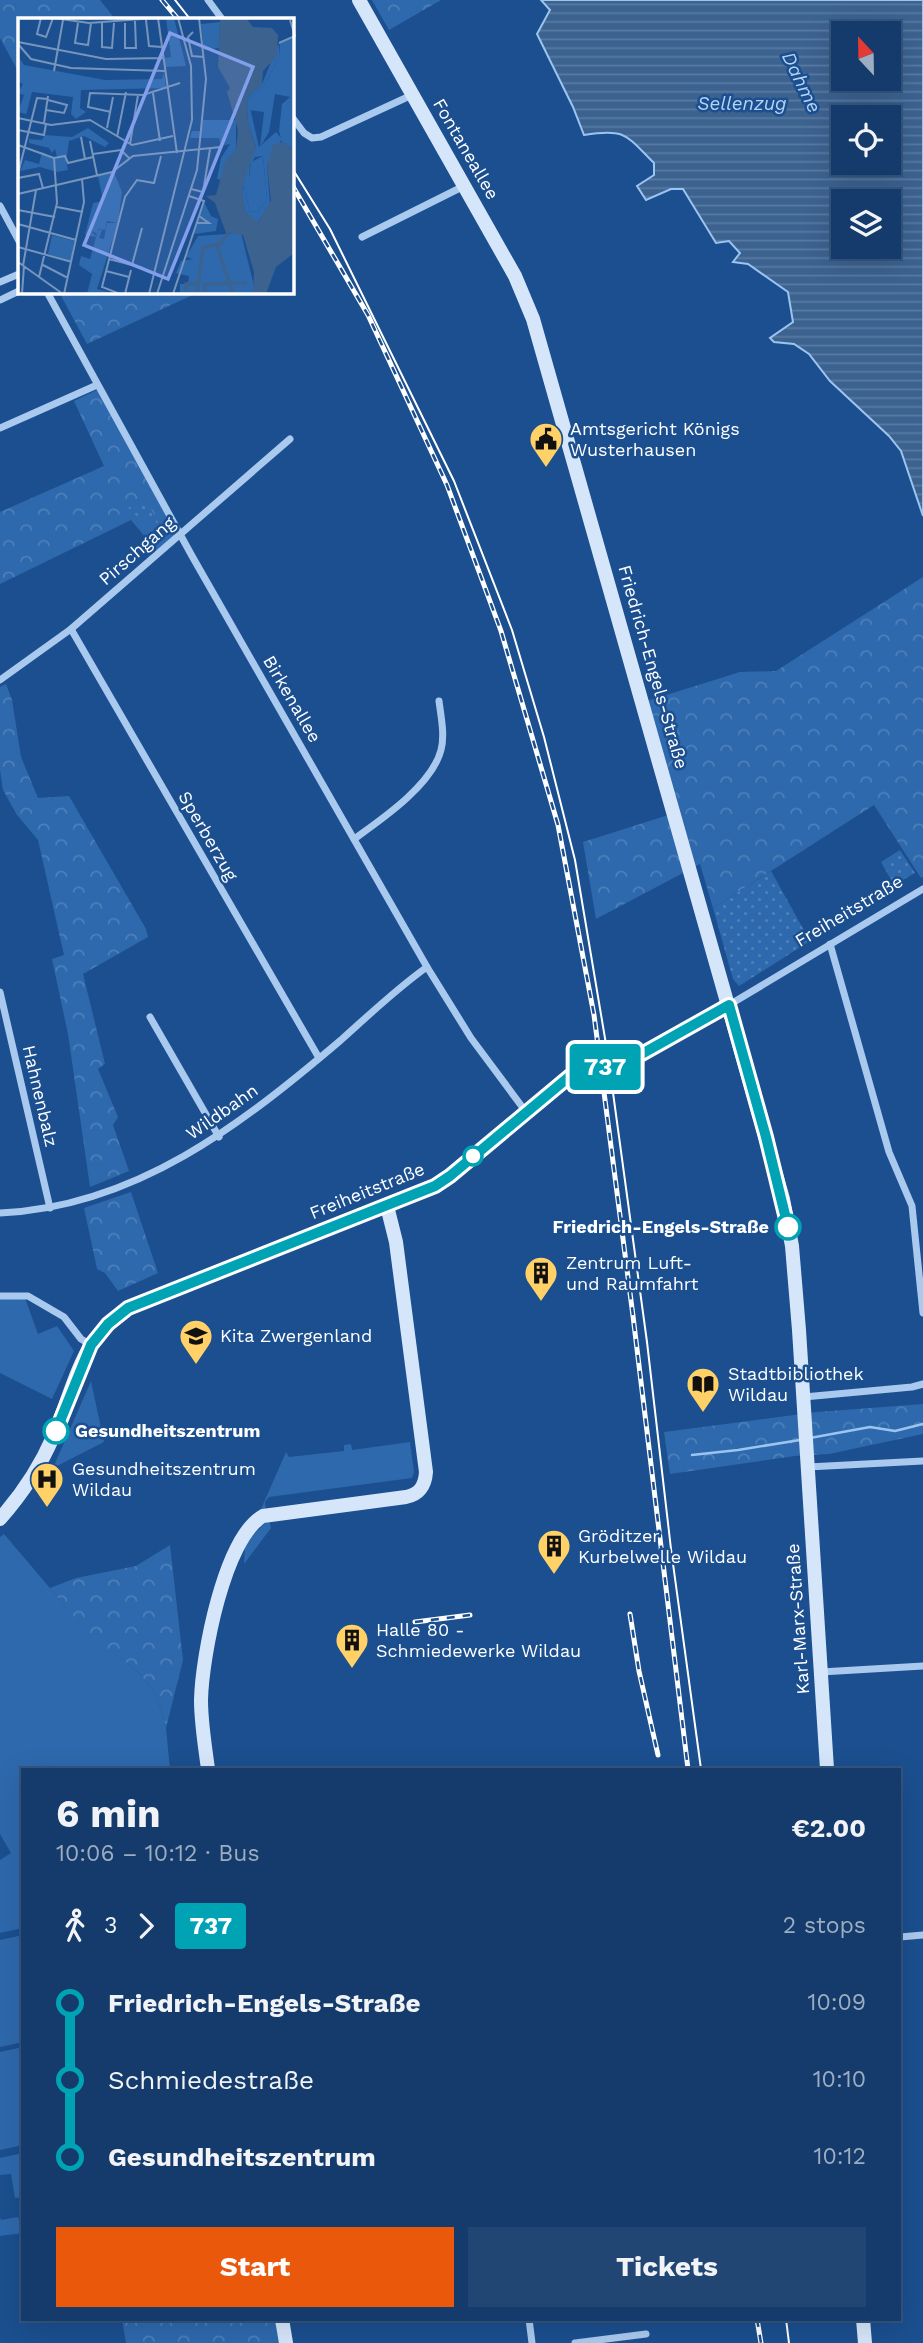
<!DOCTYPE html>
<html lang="en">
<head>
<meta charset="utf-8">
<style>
  body { margin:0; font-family:"Work Sans",sans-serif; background:#214673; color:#f1f3f6; height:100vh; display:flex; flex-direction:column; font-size:26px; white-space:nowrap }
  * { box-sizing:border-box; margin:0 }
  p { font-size:23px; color:#9dadc1 }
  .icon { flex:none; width:38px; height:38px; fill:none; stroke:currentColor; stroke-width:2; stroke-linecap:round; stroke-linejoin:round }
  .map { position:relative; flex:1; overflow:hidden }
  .sheet { position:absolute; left:21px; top:1768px; width:880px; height:553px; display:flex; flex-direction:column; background:#143b6b; border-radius:0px; box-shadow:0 7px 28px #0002,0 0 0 2px #33557e }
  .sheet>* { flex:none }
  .badge { padding:0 14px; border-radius:5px; font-size:24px; line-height:46px }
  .needle { width:46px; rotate:338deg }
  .fabs { position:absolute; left:831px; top:21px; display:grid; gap:14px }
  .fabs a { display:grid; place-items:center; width:70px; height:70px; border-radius:0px; background:#143b6b; box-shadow:0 7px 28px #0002,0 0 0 2px #33557e; font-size:35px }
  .map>.badge { position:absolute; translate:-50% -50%; box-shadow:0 0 0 4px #fff }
  .legs { display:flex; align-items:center; gap:10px; height:77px; padding:0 35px; font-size:23px }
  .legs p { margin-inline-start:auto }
  .headline { display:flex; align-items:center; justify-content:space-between; height:119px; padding:0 35px }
  h1 { font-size:38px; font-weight:700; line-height:52px }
  .action { display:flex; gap:14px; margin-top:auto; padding:14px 35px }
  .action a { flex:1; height:80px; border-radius:0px; background:#ea580c; color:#fff; font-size:28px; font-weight:700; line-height:80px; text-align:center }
  .action a+a { background:#214673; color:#f1f3f6 }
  ul { padding:0 35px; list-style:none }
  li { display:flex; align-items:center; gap:24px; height:77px; font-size:26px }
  li i { display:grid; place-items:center; width:10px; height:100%; margin:0 9px; background:currentColor }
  li i::after { content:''; width:18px; height:18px; margin:-9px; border:5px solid; border-radius:50%; background:#143b6b }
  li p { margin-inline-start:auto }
  li:first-child i { background:linear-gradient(#0000 50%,currentColor 0) }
  li:last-child i { background:linear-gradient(currentColor 50%,#0000 0) }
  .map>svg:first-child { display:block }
  .green { fill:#2e69ad }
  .forest { fill:url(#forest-crowns) }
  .park { fill:url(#park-dots) }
  .water { fill:url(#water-rules); stroke:#9cc4f0; stroke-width:2; fill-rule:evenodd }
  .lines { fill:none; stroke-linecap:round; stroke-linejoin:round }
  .stream { stroke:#9cc4f0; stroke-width:2.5 }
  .street { stroke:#a9c9ee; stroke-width:7 }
  .secondary { stroke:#d6e6fa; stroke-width:14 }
  .tram { stroke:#fff; stroke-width:2 }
  .rail-casing { stroke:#fff; stroke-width:5 }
  .rail { stroke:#1b4f8f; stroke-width:2.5; stroke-dasharray:8; stroke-linecap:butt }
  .line-1-casing { stroke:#fff; stroke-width:16 }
  .line-1 { stroke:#00a3b4; stroke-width:10 }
  .stop-1-dot { fill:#fff; stroke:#00a3b4; stroke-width:3.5 }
  .labels { text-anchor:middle; stroke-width:5; stroke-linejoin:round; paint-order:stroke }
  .street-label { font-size:18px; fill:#fff; stroke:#1b4f8f }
  .poi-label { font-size:18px; fill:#fff; stroke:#1b4f8f; text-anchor:start }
  .stop-label { font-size:18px; font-weight:bold; fill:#fff; stroke:#1b4f8f; text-anchor:end }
  .water-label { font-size:19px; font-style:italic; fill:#b5d3f5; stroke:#1b4f8f }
  .inset-river { fill:none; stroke:#3c6290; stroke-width:3.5 }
  .inset-road { fill:none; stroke:#7695bc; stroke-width:2 }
  .view { fill:#839eea; fill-opacity:0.15; stroke:#839eea; stroke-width:3.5 }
  .inset-edge { fill:none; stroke:#fff; stroke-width:3.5 }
</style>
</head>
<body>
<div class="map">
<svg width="923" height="2343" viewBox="0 0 923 2343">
  <defs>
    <pattern id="forest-crowns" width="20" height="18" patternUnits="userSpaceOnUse" patternTransform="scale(1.75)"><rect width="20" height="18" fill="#2e69ad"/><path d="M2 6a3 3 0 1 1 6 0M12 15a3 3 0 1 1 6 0" fill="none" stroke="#4d80b9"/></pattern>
    <pattern id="park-dots" width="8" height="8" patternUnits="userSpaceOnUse" patternTransform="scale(1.75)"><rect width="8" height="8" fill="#2e69ad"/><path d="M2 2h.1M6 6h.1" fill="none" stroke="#4d80b9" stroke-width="1.8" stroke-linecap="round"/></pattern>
    <pattern id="water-rules" width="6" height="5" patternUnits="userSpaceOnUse" patternTransform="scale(1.75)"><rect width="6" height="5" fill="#3c6290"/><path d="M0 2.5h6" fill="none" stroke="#597aa1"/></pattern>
  </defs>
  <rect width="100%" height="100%" fill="#1b4f8f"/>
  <g class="green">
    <polygon points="25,1298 38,1334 57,1326 74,1351 52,1399 0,1373 0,1299"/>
    <polygon points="91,1381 104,1442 53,1468"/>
    <polygon points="410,1442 414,1472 412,1478 269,1497 265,1502 266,1511 261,1509 286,1452 289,1457 344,1451 344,1445 351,1444 352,1450"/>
    <polygon points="269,1520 271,1528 244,1564 245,1542"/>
    <polygon points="4,1534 95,1641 120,1657 141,1675 157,1696 166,1728 170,1769 23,1769 23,1928 0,1933 0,1860 11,1853 0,1834 0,1537"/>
    <polygon points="23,1935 23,2042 0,2047 0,1940"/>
    <polygon points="23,2047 23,2145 0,2150 0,2052"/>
    <polygon points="23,2153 23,2197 15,2198 11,2174 0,2175 0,2158"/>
    <polygon points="0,2217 1,2220 18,2217 20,2225 23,2225 23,2233 0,2236"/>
  </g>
  <g class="forest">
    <polygon points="0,0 100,0 115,19 19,19 19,73 0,38"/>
    <polygon points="372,0 441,0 389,30"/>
    <polygon points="59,292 199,292 87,344"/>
    <polygon points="97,390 177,534 157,551 131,520 0,584 0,512 104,466 74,401"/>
    <polygon points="923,577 923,877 921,878 874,805 713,908 700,864 596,919 583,842 678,812 647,701 740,672 776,671"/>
    <polygon points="6,684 12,700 21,757 38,798 69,796 146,929 148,937 83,974 105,1064 98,1069 118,1117 113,1125 129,1171 90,1187 68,1034 52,959 64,955 38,840 17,815 3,790 0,770 0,687"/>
    <polygon points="131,1192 158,1273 118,1291 105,1273 97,1269 84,1208"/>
    <polygon points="923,1404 923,1434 829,1454 795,1456 670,1474 664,1432 817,1412"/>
    <polygon points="170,1545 183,1660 166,1728 157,1696 141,1675 120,1657 95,1642 50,1588 76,1578 136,1566"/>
    <polygon points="122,2319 276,2319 280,2343 126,2343"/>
  </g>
  <g class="park">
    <polygon points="147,501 158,522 156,525 127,511 128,508"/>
    <polygon points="900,850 915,873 894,885 881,862"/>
    <polygon points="771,871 810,941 739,986 733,979 713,908"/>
  </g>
  <path class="water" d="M541,0H923V516L901,451L889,436L830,381L809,354L794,344L774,342L770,338L793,322L788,292L748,264L733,262L740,253L729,241L716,243L683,189H671L646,200L637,186L654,175V163C626,135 626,128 584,135L573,107L537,34L550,10ZM844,33H889V79H844ZM844,117H889V163H844ZM844,201H889V247H844Z"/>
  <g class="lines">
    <g class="stream">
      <polyline points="810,1438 870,1427 895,1431 923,1424"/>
      <polyline points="692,1455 738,1450 800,1440"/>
    </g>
    <g class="street">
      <polyline points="208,0 222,19"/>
      <polyline points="292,117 304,133 312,138 321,137 412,95"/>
      <polyline points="0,206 19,241"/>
      <polyline points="362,237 464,186"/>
      <polyline points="0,282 19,274"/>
      <polyline points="47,292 192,556 427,967 471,1038 526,1112"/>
      <polyline points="0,300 19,291"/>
      <polyline points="0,428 97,385"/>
      <polyline points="71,629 319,1058"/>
      <polyline points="0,680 71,629 290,439"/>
      <path d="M354,839C382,819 432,785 441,750C445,735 441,717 439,701"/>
      <polyline points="830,944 889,1152 912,1206 923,1313"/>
      <polyline points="0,992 50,1208"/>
      <polyline points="729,1005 923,889"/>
      <polyline points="150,1017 219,1137"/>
      <path d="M0,1213C136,1207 242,1124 341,1040C369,1015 396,989 427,967"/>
      <polyline points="0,1296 28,1296 64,1317 81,1339 91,1345"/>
      <polyline points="804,1397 912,1387 923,1384"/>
      <polyline points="808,1467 923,1461"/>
      <polyline points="821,1672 923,1666"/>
      <polyline points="900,1937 923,1935"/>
      <polyline points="529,2319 532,2343"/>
      <polyline points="575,2343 646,2334"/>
    </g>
    <g class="secondary">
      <polyline points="359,0 515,276 533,319 783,1199 792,1246 799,1330 827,1769"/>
      <path d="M0,1519C22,1494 40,1467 53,1437C66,1408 76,1367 93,1342C103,1328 115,1318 128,1308L435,1186L450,1176L570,1076L578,1071L609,1066L631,1060L729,1005"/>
      <path d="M208,1769C205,1746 201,1723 201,1700C202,1657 224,1538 263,1516L406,1497C420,1494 425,1486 426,1472L396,1242L387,1206"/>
      <polyline points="282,2319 286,2343"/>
      <polyline points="863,2319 865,2343"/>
    </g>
    <g class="tram">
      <polyline points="175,0 190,19"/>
      <polyline points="292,168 330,229 454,481 512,630 544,737 575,860 608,1056 647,1342 671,1549 701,1769"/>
      <polyline points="786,2319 789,2343"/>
    </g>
    <defs>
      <g id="rail">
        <polyline points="162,0 178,19"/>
        <polyline points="292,185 368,315 447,485 501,631 558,825 594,1015 633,1316 688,1769"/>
        <polyline points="630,1614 639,1671 658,1755"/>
        <polyline points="415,1622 470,1615"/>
        <polyline points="757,2319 761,2343"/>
      </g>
    </defs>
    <use href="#rail" class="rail-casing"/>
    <use href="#rail" class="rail"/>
  </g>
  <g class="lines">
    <defs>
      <polyline id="line-1" points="56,1431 91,1345 108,1324 128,1308 435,1186 450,1176 570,1076 578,1071 609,1066 631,1060 729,1005 766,1137 788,1227"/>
    </defs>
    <use href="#line-1" class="line-1-casing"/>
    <use href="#line-1" class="line-1"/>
  </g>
  <defs>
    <symbol id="civic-pin" viewBox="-11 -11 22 30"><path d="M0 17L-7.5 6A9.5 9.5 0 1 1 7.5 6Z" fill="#ffd166" stroke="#1b4f8f"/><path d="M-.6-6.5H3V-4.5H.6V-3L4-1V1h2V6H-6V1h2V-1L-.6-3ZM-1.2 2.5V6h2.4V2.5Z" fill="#111"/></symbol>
    <symbol id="building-pin" viewBox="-11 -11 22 30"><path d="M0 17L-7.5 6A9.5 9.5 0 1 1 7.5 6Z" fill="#ffd166" stroke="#1b4f8f"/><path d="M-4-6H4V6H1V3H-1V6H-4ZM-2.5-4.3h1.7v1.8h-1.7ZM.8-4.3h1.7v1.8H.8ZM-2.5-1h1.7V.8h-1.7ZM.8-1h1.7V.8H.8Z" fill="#111"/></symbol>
    <symbol id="school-pin" viewBox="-11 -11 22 30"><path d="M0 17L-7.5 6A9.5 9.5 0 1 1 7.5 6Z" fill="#ffd166" stroke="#1b4f8f"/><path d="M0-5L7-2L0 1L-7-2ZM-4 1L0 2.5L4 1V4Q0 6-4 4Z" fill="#111"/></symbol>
    <symbol id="library-pin" viewBox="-11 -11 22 30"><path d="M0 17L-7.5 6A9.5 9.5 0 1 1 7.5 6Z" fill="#ffd166" stroke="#1b4f8f"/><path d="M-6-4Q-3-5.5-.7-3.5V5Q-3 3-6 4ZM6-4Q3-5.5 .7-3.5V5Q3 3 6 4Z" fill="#111"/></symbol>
    <symbol id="hospital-pin" viewBox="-11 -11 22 30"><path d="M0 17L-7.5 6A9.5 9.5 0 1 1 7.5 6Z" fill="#ffd166" stroke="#1b4f8f"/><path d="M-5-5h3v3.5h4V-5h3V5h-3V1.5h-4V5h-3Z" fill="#111"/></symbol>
  </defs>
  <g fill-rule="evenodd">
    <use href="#civic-pin" x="527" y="420" width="38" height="52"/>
    <use href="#building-pin" x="522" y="1254" width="38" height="52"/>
    <use href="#school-pin" x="177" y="1317" width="38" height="52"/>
    <use href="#library-pin" x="684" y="1365" width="38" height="52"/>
    <use href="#hospital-pin" x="28" y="1460" width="38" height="52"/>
    <use href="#building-pin" x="535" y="1527" width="38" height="52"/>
    <use href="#building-pin" x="333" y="1621" width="38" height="52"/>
  </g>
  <g class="stop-1-dot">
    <circle cx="473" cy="1156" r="9"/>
    <circle cx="788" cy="1227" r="12"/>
    <circle cx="56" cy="1431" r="12"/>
  </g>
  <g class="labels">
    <g class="street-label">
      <text transform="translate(466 149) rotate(60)" y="6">Fontaneallee</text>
      <text transform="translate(137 551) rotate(-41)" y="6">Pirschgang</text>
      <text transform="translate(653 667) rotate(74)" y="6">Friedrich-Engels-Straße</text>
      <text transform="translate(292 699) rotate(60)" y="6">Birkenallee</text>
      <text transform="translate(208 836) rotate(60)" y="6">Sperberzug</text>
      <text transform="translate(849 911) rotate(-31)" y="6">Freiheitstraße</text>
      <text transform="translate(40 1096) rotate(77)" y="6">Hahnenbalz</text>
      <text transform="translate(222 1112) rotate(-35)" y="6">Wildbahn</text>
      <text transform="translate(367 1191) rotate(-22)" y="6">Freiheitstraße</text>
      <text transform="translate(798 1619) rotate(-94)" y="6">Karl-Marx-Straße</text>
    </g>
    <g class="poi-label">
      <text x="570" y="435">Amtsgericht Königs<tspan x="570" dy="21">Wusterhausen</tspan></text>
      <text x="566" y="1269">Zentrum Luft-<tspan x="566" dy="21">und Raumfahrt</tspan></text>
      <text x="220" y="1342">Kita Zwergenland</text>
      <text x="728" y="1380">Stadtbibliothek<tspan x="728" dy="21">Wildau</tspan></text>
      <text x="72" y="1475">Gesundheitszentrum<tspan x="72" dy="21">Wildau</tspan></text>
      <text x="578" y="1542">Gröditzer<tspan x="578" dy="21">Kurbelwelle Wildau</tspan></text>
      <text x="376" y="1636">Halle 80 -<tspan x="376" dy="21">Schmiedewerke Wildau</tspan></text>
    </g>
    <g class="stop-label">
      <text x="769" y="1233">Friedrich-Engels-Straße</text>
      <text x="75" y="1437" text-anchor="start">Gesundheitszentrum</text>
    </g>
    <g class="water-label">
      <text transform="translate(802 82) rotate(64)" y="7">Dahme</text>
      <text x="742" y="110">Sellenzug</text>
    </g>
  </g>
  <g transform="translate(18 18)">
    <rect width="276" height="276" fill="#1b4f8f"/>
    <path d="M276,19V131L264,124L261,113L264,86L272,79L257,76L251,114L242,129L246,94L229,92L230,81L246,68L261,39L262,26ZM70,110L91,125L87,129L66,118L51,123L49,138L39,139L37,131L34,135L31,130L11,125V121L24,122L27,117L54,119ZM24,134L36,140L47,138L50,152L39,154L22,149L2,153L7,142L21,146ZM245,138L249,181L240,193L232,194L226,169L236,165L231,159L233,144ZM96,154L104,174L100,205L89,203L87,212L80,211L79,216L72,212L79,219L67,217L75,185L85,183L80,158ZM186,184L193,198L200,201L198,213L176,216ZM223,215L238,276H162V266H170L171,258L152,254L158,255L163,243L175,241L168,239L180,218ZM34,217L56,223L53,243L30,236Z" fill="#2e69ad"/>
    <path d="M148,0H156L168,48L147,49V40L153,39ZM202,4L201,30L186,32L183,6ZM261,25V39L246,68L230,81L241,129L258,114L264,121L249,146L252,186L239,205L227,194L224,175L225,160L238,129L230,105L229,79L244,66ZM245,138L249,181L240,193L232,194L226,169L237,165V159L231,158L232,147L237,139ZM0,38L6,47L87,62L144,61L146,54L148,70L63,72L62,90L68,94L58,101L53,96L55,79L14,74L7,101L8,96L0,94L6,77L0,75L5,66L0,63ZM185,102H218V132L208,144L204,162L199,161L203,140L212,126L203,128L201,120H172L174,113H183ZM89,205H100L79,271L98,276H69L74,256L61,247L63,238L72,241L80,212H84L81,220L86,221Z" fill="#2e69ad" fill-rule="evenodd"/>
    <path d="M202,0H228L235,9L254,10L260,17L259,38L245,53L244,66L229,79L230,105L238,129L224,169L227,194L240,204L253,183L249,146L255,127L264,124L276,131V235L258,249L248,276H235L236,254L225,217L208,215L197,185L188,178L198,177L207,144L218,132L220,112L209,74L212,70L200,49Z" fill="#3c6290"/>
    <path class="inset-river" d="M199,228L215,276M168,276V266L180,265M179,276L185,230L203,225L210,215M187,276V266L229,265"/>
    <path class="inset-road" d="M23,0L19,16L28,19L35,0M36,0L71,5L137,0M140,0L159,135M128,2L131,28L144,29M60,5L57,25L70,27L73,5M84,5V29L94,30L96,5M107,5V30H118L117,3M175,14L170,19L174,38L186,39M0,24L88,41L145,40M261,25L277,18L272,2M0,26L13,41L53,50L147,53M36,53L45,2M135,75L142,123M28,92L46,95L49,87L30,82M93,94L70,89L72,75L125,77L162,65M0,100L33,107L72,102L114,127L155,118M26,105L30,78M89,110L95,79M0,112L26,117L28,106M63,119L67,141M99,119L108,74M72,123L79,157M112,126L120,77M0,127L36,140L39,185L21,259M75,136L103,132L111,140M36,140L47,138L50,145L75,139M0,156L19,80L30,81M0,160L21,156L25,170M173,171L185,174L192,131M0,176L94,154L115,138L203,129M39,189L65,194M0,192L37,199M178,205H191L181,198M0,206L58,222M0,229L54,244M91,241L125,250M0,244L45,276M25,247L50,260M114,247L124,210M5,248L18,172M88,253L111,259M4,276L6,248M46,276L66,184L64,161M102,276L84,269L107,179L119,162L136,165L143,138M107,276L113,252M131,276L174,102L173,48L160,0M139,276L179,152L188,61L181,0M155,276L186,183L171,178"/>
    <path class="view" d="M152,15L235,49L150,261L66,227Z"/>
    <rect width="276" height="276" class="inset-edge"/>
  </g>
</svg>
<div class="fabs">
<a><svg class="needle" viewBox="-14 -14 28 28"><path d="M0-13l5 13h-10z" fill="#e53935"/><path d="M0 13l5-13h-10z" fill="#9dadc1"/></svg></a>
<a><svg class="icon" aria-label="locate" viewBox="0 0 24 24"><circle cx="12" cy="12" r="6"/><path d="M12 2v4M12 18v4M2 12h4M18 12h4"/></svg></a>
<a><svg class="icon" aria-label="layers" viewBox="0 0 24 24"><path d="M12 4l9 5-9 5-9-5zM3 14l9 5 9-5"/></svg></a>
</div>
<b class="badge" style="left:605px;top:1067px;background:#00a3b4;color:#fff">737</b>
<section class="sheet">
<div class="headline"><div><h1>6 min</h1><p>10:06 – 10:12 · Bus</p></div><b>€2.00</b></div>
<div class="legs"><svg class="icon" aria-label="walk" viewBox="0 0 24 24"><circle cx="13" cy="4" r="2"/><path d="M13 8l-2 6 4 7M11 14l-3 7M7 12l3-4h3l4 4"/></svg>3<svg class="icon" aria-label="forward" viewBox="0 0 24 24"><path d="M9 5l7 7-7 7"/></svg><b class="badge" style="background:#00a3b4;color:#fff">737</b><p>2 stops</p></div>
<ul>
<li><i style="color:#00a3b4"></i><b>Friedrich-Engels-Straße</b><p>10:09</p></li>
<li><i style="color:#00a3b4"></i><span>Schmiedestraße</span><p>10:10</p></li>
<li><i style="color:#00a3b4"></i><b>Gesundheitszentrum</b><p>10:12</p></li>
</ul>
<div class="action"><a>Start</a><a>Tickets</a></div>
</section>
</div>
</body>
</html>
